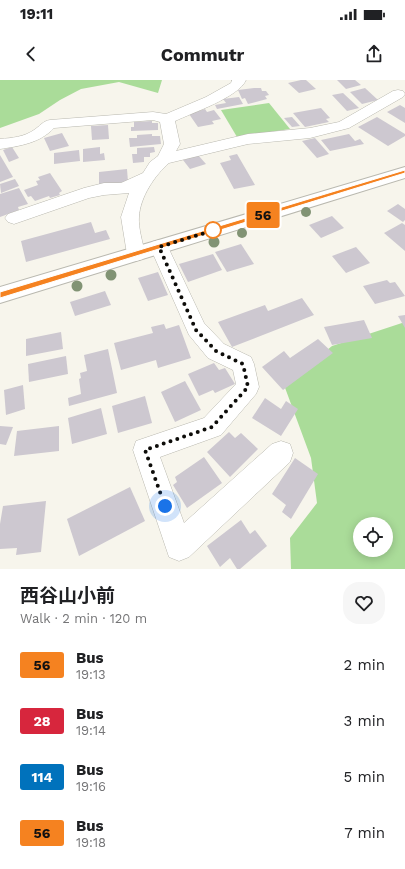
<!DOCTYPE html>
<html lang="en">
<head>
<meta charset="utf-8">
<style>
  body { margin:0; font-family:"Work Sans","Noto Sans JP",sans-serif; background:#f6f6f6; color:#202124; height:100vh; display:flex; flex-direction:column; font-size:15px; white-space:nowrap }
  * { box-sizing:border-box; margin:0 }
  p { font-size:13px; color:#757577 }
  .icon { flex:none; width:22px; height:22px; fill:none; stroke:currentColor; stroke-width:2; stroke-linecap:round; stroke-linejoin:round }
  .map { position:relative; height:489px; overflow:hidden }
  .side { display:flex; flex-direction:column; background:#fff; flex:1 }
  .side>* { flex:none }
  .badge { padding:0 8px; border-radius:3px; font-size:14px; line-height:26px }
  .buttons { position:absolute; left:353px; top:437px; display:grid; gap:8px }
  .buttons a { display:grid; place-items:center; width:40px; height:40px; border-radius:50%; background:#fff; box-shadow:0 2px 10px #0003; font-size:20px }
  .you { position:absolute; width:20px; height:20px; margin:-10px; border:3px solid #fff; border-radius:50%; background:#1a73e8; box-shadow:0 0 0 6px #1a73e833 }
  .map>.badge { position:absolute; translate:-50% -50%; box-shadow:0 0 0 2px #fff }
  .round { display:grid; place-items:center; flex:none; width:42px; height:42px; border-radius:16px; background:#f6f6f6 }
  .headline { display:flex; align-items:center; justify-content:space-between; height:68px; padding:0 20px }
  h1 { font-size:19px; font-weight:700; line-height:30px }
  ul { padding:0; list-style:none }
  li { display:flex; align-items:center; gap:12px; height:56px; padding:0 20px }
  li div { flex:1 }
  li b { display:block; font-size:15px }
  li em { font-style:normal }
  li .badge { min-width:44px; font-weight:700; text-align:center }
  .status { display:flex; justify-content:space-between; align-items:center; height:28px; padding:0 20px; background:#fff; direction:ltr }
  .status svg { height:11px; fill:currentColor }
  header { display:flex; justify-content:space-between; align-items:center; height:52px; padding:0 20px; background:#fff; font-size:18px; font-weight:700 }
  .map>svg:first-child { display:block }
  .green { fill:#aadc99; fill-rule:evenodd }
  .building { fill:#cdc8d0 }
  .lines { fill:none; stroke-linecap:round; stroke-linejoin:round }
  .minor-casing { stroke:#b9b8af; stroke-width:1 }
  .primary-casing { stroke:#b9b8af; stroke-width:2 }
  .minor { fill:#fff; fill-rule:evenodd }
  .primary { fill:#fff; fill-rule:evenodd }
  .tree { fill:#819374 }
  .line { fill:#f58220; stroke:#fff }
  .walk { stroke:#0d0c09; stroke-width:4; stroke-dasharray:0 7.2 }
  .stop-dot { fill:#fff; stroke:#f58220; stroke-width:2 }
</style>
</head>
<body>
<div class="status"><b>19:11</b><svg viewBox="0 0 49 12"><path d="M0 12V9h3v3zM5 12V6h3v6zM10 12V3h3v9zM15 12V0h3v12zM26 1h20v11H26zM47 4h2v5h-2z"/></svg></div>
<header><svg class="icon" aria-label="back" viewBox="0 0 24 24"><path d="M15 5l-7 7 7 7"/></svg>Commutr<svg class="icon" aria-label="share" viewBox="0 0 24 24"><path d="M12 15V3M7 8l5-5 5 5M5 13v7h14v-7"/></svg></header>
<div class="map">
<svg width="405" height="489" viewBox="0 0 405 489">
  <rect width="100%" height="100%" fill="#f7f5ec"/>
  <g class="green">
    <polygon points="0,0 162,0 158,13 119,2 81,9 60,20 39,34 0,48"/>
    <polygon points="269,23 290,49 237,57 221,30"/>
    <path d="M405,242V489H291L290,458L317,423L311,378L284,305L332,266ZM360,444H386V470H360Z"/>
  </g>
  <g class="building">
    <polygon points="301,0 306,0 316,9 299,13 288,3"/>
    <polygon points="337,0 355,0 361,5 346,9"/>
    <polygon points="254,8 261,8 262,11 266,11 269,15 265,16 267,19 248,24 245,18 242,19 238,10"/>
    <polygon points="365,8 378,20 362,24 350,12"/>
    <polygon points="343,13 359,28 347,31 332,15"/>
    <polygon points="239,17 243,24 217,29 215,25 226,23 223,19"/>
    <polygon points="400,25 405,28 405,43 387,32"/>
    <polygon points="321,28 330,38 326,39 329,42 305,47 293,33"/>
    <polygon points="205,29 207,32 214,30 221,39 212,41 214,44 198,47 189,34"/>
    <polygon points="292,37 300,46 292,47 284,38"/>
    <polygon points="377,37 405,54 405,56 388,66 358,47"/>
    <polygon points="152,41 152,43 158,43 158,50 131,51 131,47 134,47 134,42"/>
    <polygon points="108,45 109,59 92,60 91,46"/>
    <polygon points="62,53 69,66 50,71 44,58"/>
    <polygon points="152,54 152,56 160,56 161,64 130,67 129,58 137,58 137,55"/>
    <polygon points="349,54 355,61 360,59 364,64 330,71 321,60"/>
    <polygon points="315,58 329,74 317,78 302,61"/>
    <polygon points="12,67 19,78 9,82 3,70"/>
    <polygon points="100,67 100,74 104,73 105,80 83,82 83,69"/>
    <polygon points="154,67 155,72 150,73 150,77 144,77 144,82 133,83 132,74 137,74 137,68"/>
    <polygon points="79,70 80,81 54,84 54,73"/>
    <polygon points="237,74 255,105 234,109 220,83 231,80 229,76"/>
    <polygon points="0,75 13,97 0,102"/>
    <polygon points="198,75 206,84 190,89 183,80"/>
    <polygon points="127,89 128,102 99,105 99,92"/>
    <polygon points="50,93 62,111 59,113 60,115 50,118 49,116 35,121 31,116 28,117 24,110 38,105 36,101 40,100 38,97"/>
    <polygon points="15,99 19,106 1,113 0,104"/>
    <polygon points="19,108 28,124 18,127 19,130 0,137 0,114"/>
    <polygon points="398,124 405,129 405,140 403,142 387,131"/>
    <polygon points="332,136 344,148 321,158 309,145"/>
    <polygon points="91,142 95,153 106,150 110,159 26,182 21,161"/>
    <polygon points="402,143 405,145 405,171 384,153"/>
    <polygon points="241,164 254,184 227,192 215,172"/>
    <polygon points="356,167 370,183 346,193 332,176"/>
    <polygon points="213,174 222,190 188,202 179,184"/>
    <polygon points="158,192 168,215 148,221 138,198"/>
    <polygon points="387,200 390,203 395,202 405,216 375,224 363,206"/>
    <polygon points="105,211 111,225 75,236 70,222"/>
    <polygon points="302,218 314,235 232,267 218,242 265,225 268,231"/>
    <polygon points="405,235 405,248 398,236"/>
    <polygon points="364,240 372,258 332,265 324,247"/>
    <polygon points="164,244 166,249 179,245 191,278 158,288 156,280 121,290 114,263 153,253 151,247"/>
    <polygon points="61,252 63,269 26,276 26,259"/>
    <polygon points="318,259 333,273 283,310 262,287 284,271 290,278"/>
    <polygon points="108,269 117,313 69,326 68,318 81,314 79,299 81,298 80,293 87,291 84,275"/>
    <polygon points="66,276 68,294 29,302 28,284"/>
    <polygon points="214,283 219,290 225,288 235,304 215,313 213,310 199,316 188,294"/>
    <polygon points="185,301 201,330 175,342 161,312"/>
    <polygon points="23,305 25,329 6,335 4,310"/>
    <polygon points="145,316 152,343 118,353 112,326"/>
    <polygon points="265,318 281,329 286,321 298,329 281,356 252,338"/>
    <polygon points="101,328 107,354 72,364 68,338"/>
    <polygon points="0,346 13,347 6,365 0,364"/>
    <polygon points="59,346 59,371 14,376 17,351"/>
    <polygon points="229,352 235,358 241,353 258,369 230,397 207,372"/>
    <polygon points="204,377 222,403 187,428 173,405 177,402 175,397"/>
    <polygon points="295,378 318,394 291,439 282,432 286,425 272,414"/>
    <polygon points="130,407 145,441 79,476 67,439"/>
    <polygon points="46,421 41,472 16,475 17,468 0,469 0,444 3,426"/>
    <polygon points="241,440 250,454 255,450 267,466 240,489 237,489 230,478 220,487 207,466"/>
  </g>
  <g class="lines">
    <defs>
      <g id="minor">
        <path d="M232,0H246C239,17 192,33 175,41L180,64L176,71L248,54L310,48L339,42L393,11L398,10L403,11L405,14L403,17L349,48L310,58L248,64L169,83C155,95 140,117 139,137C138,148 143,163 145,174L143,179L136,181L129,179L127,174L121,137L129,113L104,115L89,118L14,144L8,142L5,138L8,134L84,108L104,103H121L143,93L150,82L158,76L164,64L160,42L153,40L54,48C40,63 20,66 0,69V59C12,58 24,57 34,50C40,46 43,41 50,40L153,32L166,34L206,17L231,3Z"/>
        <polygon points="159,160 166,162 168,167 204,243 224,264 251,277 254,284 259,307 256,314 221,355 160,377 184,443 272,364 281,361 290,364 293,373 290,382 189,477 179,481 169,477 133,370 136,361 204,338 236,304 233,290 208,278 189,255 150,167 152,162"/>
      </g>
      <polygon id="primary" points="405,87 405,98 0,223 0,207"/>
    </defs>
    <use href="#minor" class="minor-casing"/>
    <use href="#primary" class="primary-casing"/>
    <use href="#minor" class="minor"/>
    <use href="#primary" class="primary"/>
  </g>
  <g class="tree">
    <circle cx="306" cy="132" r="5"/>
    <circle cx="275" cy="142" r="5"/>
    <circle cx="242" cy="153" r="5"/>
    <circle cx="214" cy="162" r="5.5"/>
    <circle cx="111" cy="195" r="5.5"/>
    <circle cx="77" cy="206" r="5.5"/>
  </g>
  <polygon class="line" points="405,90 405,93 0,218 0,212"/>
  <g class="lines">
    <polyline class="walk" points="165,426 145,370 212,347 248,307 243,284 216,271 196,250 159,167 218,149 213,150"/>
  </g>
  <circle class="stop-dot" cx="213" cy="150" r="8"/>
</svg>
<div class="buttons">
<a><svg class="icon" aria-label="locate" viewBox="0 0 24 24"><circle cx="12" cy="12" r="6"/><path d="M12 2v4M12 18v4M2 12h4M18 12h4"/></svg></a>
</div>
<div class="you" style="left:165px;top:426px"></div>
<b class="badge" style="left:263px;top:135px;background:#f58220;color:#111">56</b>
</div>
<section class="side">
<div class="headline"><div><h1>西谷山小前</h1><p>Walk · 2 min · 120 m</p></div><a class="round"><svg class="icon" aria-label="heart" viewBox="0 0 24 24"><path d="M12 20l-8-8c-3-5 5-10 8-4 3-6 11-1 8 4z"/></svg></a></div>
<ul>
<li><span class="badge" style="background:#f58220;color:#111">56</span><div><b>Bus</b><p>19:13</p></div><em>2 min</em></li>
<li><span class="badge" style="background:#d7263d;color:#fff">28</span><div><b>Bus</b><p>19:14</p></div><em>3 min</em></li>
<li><span class="badge" style="background:#0072bc;color:#fff">114</span><div><b>Bus</b><p>19:16</p></div><em>5 min</em></li>
<li><span class="badge" style="background:#f58220;color:#111">56</span><div><b>Bus</b><p>19:18</p></div><em>7 min</em></li>
</ul>
</section>
</body>
</html>
